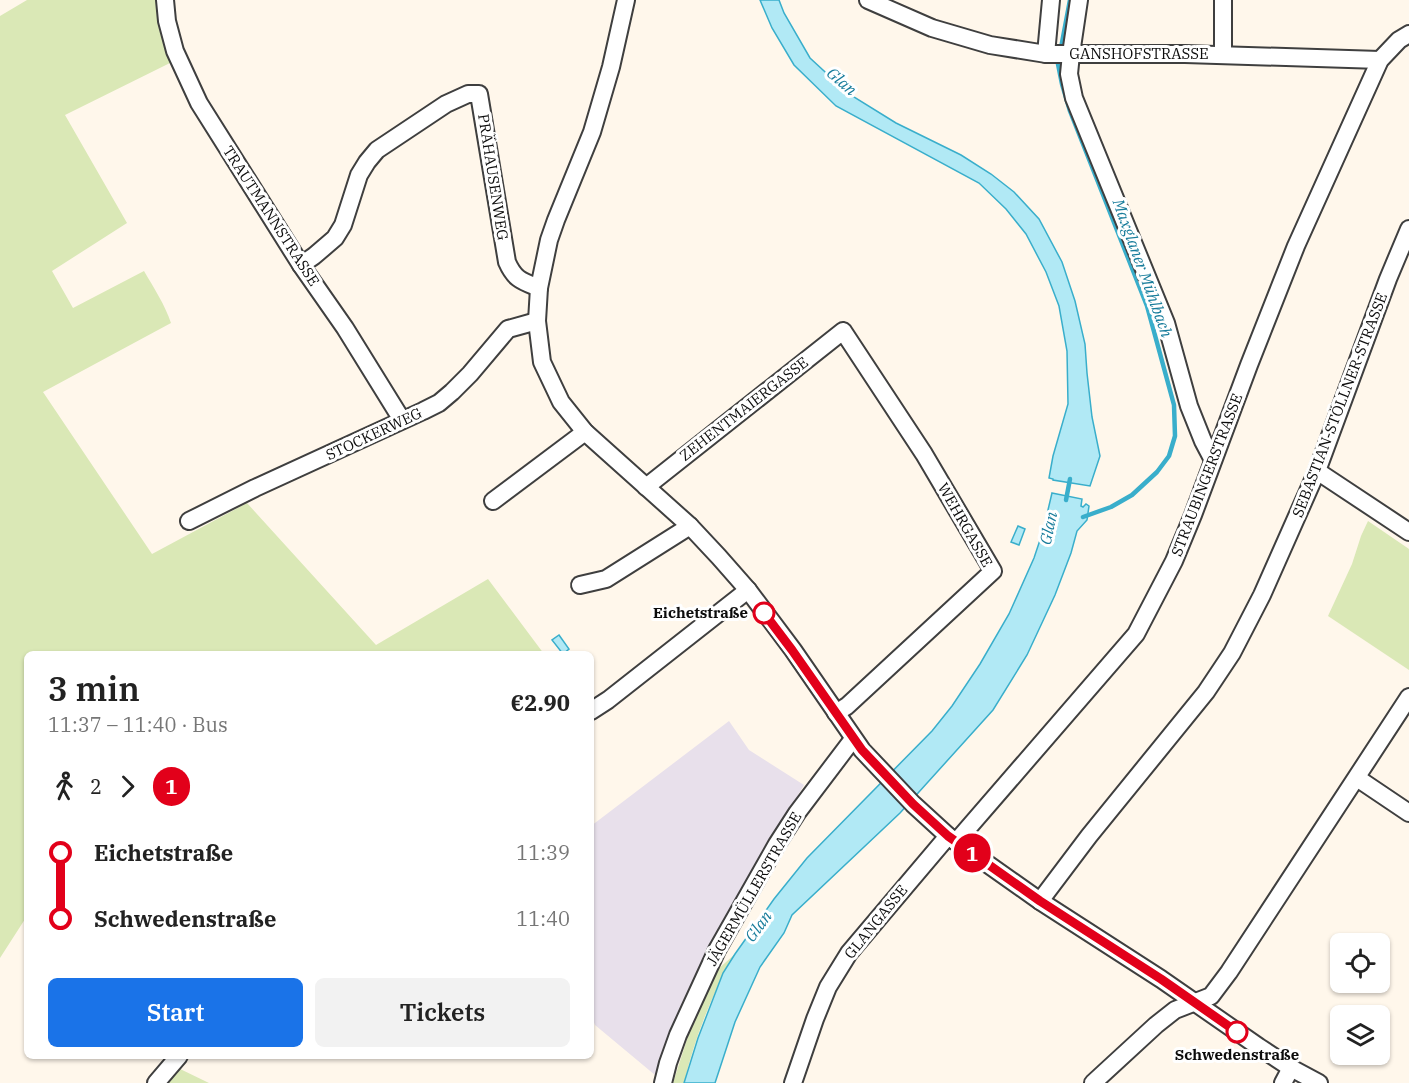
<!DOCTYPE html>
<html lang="en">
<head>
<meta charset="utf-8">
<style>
  body { margin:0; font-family:"IBM Plex Serif",serif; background:#f2f2f2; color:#222; height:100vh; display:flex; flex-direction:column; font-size:22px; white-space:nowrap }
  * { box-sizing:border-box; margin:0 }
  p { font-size:20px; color:#767676 }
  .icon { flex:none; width:33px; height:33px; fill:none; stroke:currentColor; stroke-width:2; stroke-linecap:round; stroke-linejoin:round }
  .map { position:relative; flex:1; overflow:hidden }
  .panel { position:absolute; left:24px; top:651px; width:570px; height:408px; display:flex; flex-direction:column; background:#fff; border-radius:9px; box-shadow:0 2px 4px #0004 }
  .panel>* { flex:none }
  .badge { padding:0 12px; border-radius:20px; font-size:21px; line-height:39px }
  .fabs { position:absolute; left:1330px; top:933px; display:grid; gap:12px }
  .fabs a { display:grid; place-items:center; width:60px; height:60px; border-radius:9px; background:#fff; box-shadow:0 2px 4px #0004; font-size:30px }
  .map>.badge { position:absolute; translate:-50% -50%; box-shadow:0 0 0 3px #fff }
  .legs { display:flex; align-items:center; gap:9px; height:66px; padding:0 24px; font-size:20px }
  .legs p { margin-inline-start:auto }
  .head { display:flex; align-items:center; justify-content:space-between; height:102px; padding:0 24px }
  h1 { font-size:33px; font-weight:600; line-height:45px }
  .action { display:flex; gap:12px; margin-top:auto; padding:12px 24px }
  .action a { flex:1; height:69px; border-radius:9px; background:#1a73e8; color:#fff; font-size:24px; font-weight:600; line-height:69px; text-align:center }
  .action a+a { background:#f2f2f2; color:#222 }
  ul { padding:0 24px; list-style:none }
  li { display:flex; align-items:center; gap:21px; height:66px; font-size:22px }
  li i { display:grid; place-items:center; width:9px; height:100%; margin:0 8px; background:currentColor }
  li i::after { content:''; width:15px; height:15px; margin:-8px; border:4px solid; border-radius:50%; background:#fff }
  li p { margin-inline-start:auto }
  li:first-child i { background:linear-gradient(#0000 50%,currentColor 0) }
  li:last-child i { background:linear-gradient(currentColor 50%,#0000 0) }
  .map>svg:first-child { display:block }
  .industrial { fill:#e8e0eb }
  .green { fill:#dae8b6 }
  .water { fill:#b1e9f5; stroke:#39aecb; stroke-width:1.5 }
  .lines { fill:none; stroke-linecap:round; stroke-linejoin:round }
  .stream { stroke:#39aecb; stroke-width:4.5 }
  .minor-casing { stroke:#3f3f3f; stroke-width:20 }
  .minor { stroke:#fff; stroke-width:16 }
  .line-1-casing { stroke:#fff; stroke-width:14 }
  .line-1 { stroke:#e2001a; stroke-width:9 }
  .stop-1-dot { fill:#fff; stroke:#e2001a; stroke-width:3 }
  .labels { text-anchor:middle; stroke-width:6; stroke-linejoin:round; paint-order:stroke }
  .street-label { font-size:15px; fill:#0c0c0c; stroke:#fff }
  .stop-label { font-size:15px; font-weight:bold; fill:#0c0c0c; stroke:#fff; text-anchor:end }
  .water-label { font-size:16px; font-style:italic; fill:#177c9b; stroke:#fff }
</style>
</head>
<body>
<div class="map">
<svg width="1409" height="1083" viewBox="0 0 1409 1083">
  <rect width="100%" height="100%" fill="#fff7eb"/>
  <polygon class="industrial" points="729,721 749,750 804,785 724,919 675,1020 655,1075 595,1025 591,1015 591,826"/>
  <g class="green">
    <path d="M27,0H161L159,19L160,31L172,62L65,115L127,223L52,271L73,308L144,271C154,288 165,305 171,323L43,392L152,554L247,503L376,645L488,579L544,654H27V916L0,958V16Z"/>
    <polygon points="1368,521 1409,549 1409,670 1328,616 1352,564 1361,536"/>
    <path d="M735,954C712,993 694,1040 684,1083H673L689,1033L716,971Z"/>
    <polygon points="176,1067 209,1083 163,1083"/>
  </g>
  <g class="water">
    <polygon points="760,0 779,0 784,13 810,58 849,94 896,123 961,155 991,174 1014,192 1039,219 1062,262 1075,301 1085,344 1087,373 1092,417 1100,456 1090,486 1053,480 1053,479 1049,478 1053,456 1068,404 1067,351 1059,306 1046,272 1026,234 1006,209 979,183 836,106 794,65 772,28"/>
    <polygon points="1052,493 1082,499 1081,506 1083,507 1086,504 1089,506 1087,520 1077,531 1071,553 1055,595 1027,655 993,710 900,813 792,915 784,933 760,967 735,1022 715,1083 684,1083 698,1038 723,973 735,954 774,899 807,858 932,731 952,706 980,664 1009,614 1034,558 1043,531"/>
    <polygon points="1018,526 1025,529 1019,545 1011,542"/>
    <polygon points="559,635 569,649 563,654 552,640"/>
  </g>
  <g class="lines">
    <g class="stream">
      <polyline points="1070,0 1058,64 1062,84 1070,111 1147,306 1174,405 1175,436 1169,456 1157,472 1132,495 1111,507 1083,517"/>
      <polyline points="1066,500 1070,479"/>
    </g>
    <defs>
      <g id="minor">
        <polyline points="165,0 167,21 175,51 199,103 301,265 345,328 402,420"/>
        <polyline points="626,0 611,67 592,132 556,220 549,240 539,288 537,321 542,362 561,402 585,432 690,526 719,557 748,590 793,650 862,750 913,804 948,836 1040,901 1161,979 1259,1047 1291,1068 1319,1083"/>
        <polyline points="868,0 932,28 990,45 1046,54 1185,54 1380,60"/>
        <polyline points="1079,0 1071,54 1069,74 1074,98 1166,323 1189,406 1203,441 1213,460"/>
        <polyline points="1046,54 1051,0"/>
        <polyline points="1223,55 1223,0"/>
        <path d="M301,265L314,256L335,238L343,225L359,175L367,162L377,150L446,104L468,94H479L507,262C515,280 522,281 539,288"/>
        <polyline points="1317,471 1409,532"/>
        <polyline points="646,487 843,331 924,454 993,571 847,706 836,713"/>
        <polyline points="493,501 585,432"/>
        <polyline points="189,521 255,488 423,411 439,403 452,392 470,374 508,329 537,321"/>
        <polyline points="580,585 606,579 690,526"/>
        <polyline points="591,711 608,700 748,590"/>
        <polyline points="1357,778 1409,813"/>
        <polyline points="956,842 1136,634 1174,561 1193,515 1249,365 1296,246 1380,60 1399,40 1409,34"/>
        <polyline points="1040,901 1089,836 1206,692 1232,653 1262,595 1317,471 1388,279 1409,229"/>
        <polyline points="156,1083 179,1056"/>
        <polyline points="663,1083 668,1063 678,1035 717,950 777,844 797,813 853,739"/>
        <polyline points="793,1083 815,1019 828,987 849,953 948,836"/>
        <polyline points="1093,1083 1156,1025 1175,1010 1211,996 1229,972 1409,697"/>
        <polyline points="1283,1083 1291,1068"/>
      </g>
    </defs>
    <use href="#minor" class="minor-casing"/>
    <use href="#minor" class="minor"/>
  </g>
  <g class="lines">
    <defs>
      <polyline id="line-1" points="764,613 792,650 862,750 913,804 948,836 1040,901 1161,979 1237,1032"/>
    </defs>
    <use href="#line-1" class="line-1-casing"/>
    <use href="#line-1" class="line-1"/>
  </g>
  <g class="stop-1-dot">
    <circle cx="764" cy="613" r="10"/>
    <circle cx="1237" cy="1032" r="10"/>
  </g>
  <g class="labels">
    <g class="street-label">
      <text x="1139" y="59">GANSHOFSTRASSE</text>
      <text transform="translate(493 177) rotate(81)" y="5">PRÄHAUSENWEG</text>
      <text transform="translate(271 216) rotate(57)" y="5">TRAUTMANNSTRASSE</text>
      <text transform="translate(1340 405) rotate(-69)" y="5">SEBASTIAN-STÖLLNER-STRASSE</text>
      <text transform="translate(744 409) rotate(-38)" y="5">ZEHENTMAIERGASSE</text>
      <text transform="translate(374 434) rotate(-25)" y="5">STOCKERWEG</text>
      <text transform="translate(1207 475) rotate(-69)" y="5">STRAUBINGERSTRASSE</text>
      <text transform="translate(965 525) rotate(60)" y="5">WEHRGASSE</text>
      <text transform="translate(754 889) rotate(-60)" y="5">JÄGERMÜLLERSTRASSE</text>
      <text transform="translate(876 922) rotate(-51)" y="5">GLANGASSE</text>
    </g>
    <g class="stop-label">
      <text x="748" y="618">Eichetstraße</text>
      <text x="1237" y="1060" text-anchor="middle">Schwedenstraße</text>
    </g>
    <g class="water-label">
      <text transform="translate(842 81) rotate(41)" y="6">Glan</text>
      <text transform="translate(1143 268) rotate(70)" y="6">Maxglaner Mühlbach</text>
      <text transform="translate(1048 528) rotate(-78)" y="6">Glan</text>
      <text transform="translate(758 926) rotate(-54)" y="6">Glan</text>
    </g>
  </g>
</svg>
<div class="fabs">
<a><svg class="icon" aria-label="locate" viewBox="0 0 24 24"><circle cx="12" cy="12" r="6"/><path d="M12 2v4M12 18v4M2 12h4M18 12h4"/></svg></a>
<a><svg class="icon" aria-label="layers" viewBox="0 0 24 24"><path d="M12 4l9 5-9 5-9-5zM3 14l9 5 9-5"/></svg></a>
</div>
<b class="badge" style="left:972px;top:853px;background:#e2001a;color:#fff">1</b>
<section class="panel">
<div class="head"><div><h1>3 min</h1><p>11:37 – 11:40 · Bus</p></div><b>€2.90</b></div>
<div class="legs"><svg class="icon" aria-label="walk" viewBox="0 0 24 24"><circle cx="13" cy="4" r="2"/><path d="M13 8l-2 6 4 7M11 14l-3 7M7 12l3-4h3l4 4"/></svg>2<svg class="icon" aria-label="forward" viewBox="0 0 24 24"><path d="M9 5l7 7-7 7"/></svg><b class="badge" style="background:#e2001a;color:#fff">1</b></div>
<ul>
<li><i style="color:#e2001a"></i><b>Eichetstraße</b><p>11:39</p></li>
<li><i style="color:#e2001a"></i><b>Schwedenstraße</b><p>11:40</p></li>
</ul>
<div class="action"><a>Start</a><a>Tickets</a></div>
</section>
</div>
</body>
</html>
